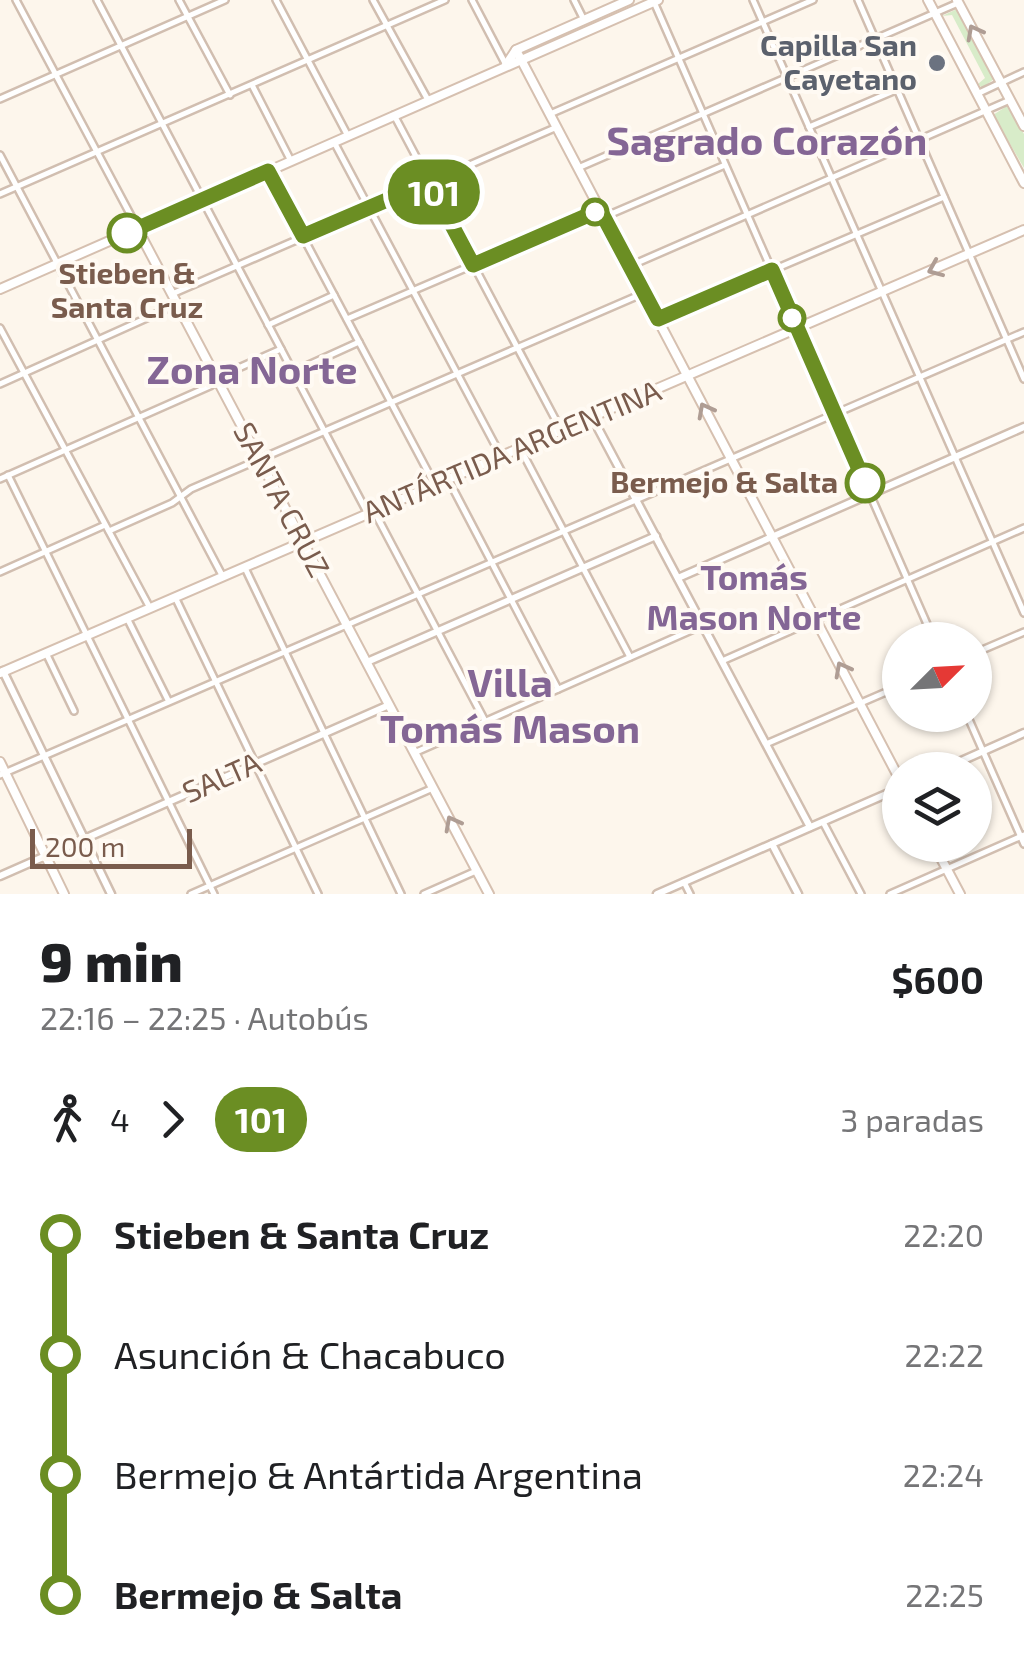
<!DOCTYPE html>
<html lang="es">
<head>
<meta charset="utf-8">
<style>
  body { margin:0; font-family:"Exo 2",sans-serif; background:#f2f2f2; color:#202124; height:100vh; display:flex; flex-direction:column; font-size:38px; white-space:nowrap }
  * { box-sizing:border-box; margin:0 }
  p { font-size:32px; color:#757577 }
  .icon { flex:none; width:55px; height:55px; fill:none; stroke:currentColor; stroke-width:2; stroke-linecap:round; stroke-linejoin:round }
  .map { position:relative; height:894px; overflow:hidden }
  .details { display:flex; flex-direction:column; background:#fff; flex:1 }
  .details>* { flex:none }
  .badge { padding:0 20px; border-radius:32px; font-size:35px; line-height:65px }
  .needle { width:65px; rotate:66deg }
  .controls { position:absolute; left:882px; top:622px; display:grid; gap:20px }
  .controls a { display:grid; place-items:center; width:110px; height:110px; border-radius:50%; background:#fff; box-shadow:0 2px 8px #0004; font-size:50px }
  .scale { position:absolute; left:30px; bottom:25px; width:162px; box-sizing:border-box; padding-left:10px; border:5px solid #7a5c4d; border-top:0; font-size:28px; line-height:35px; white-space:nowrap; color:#7a5c4d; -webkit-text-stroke:8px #fffaf3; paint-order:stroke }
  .map>.badge { position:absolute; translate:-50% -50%; box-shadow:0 0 0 5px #fff }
  .legs { display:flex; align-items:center; gap:15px; height:110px; padding:0 40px; font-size:32px }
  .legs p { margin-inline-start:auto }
  .summary { display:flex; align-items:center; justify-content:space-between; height:170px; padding:0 40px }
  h1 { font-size:55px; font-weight:800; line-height:75px }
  ul { padding:0 40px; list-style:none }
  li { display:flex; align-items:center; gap:35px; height:120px; font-size:38px }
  li i { display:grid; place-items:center; width:15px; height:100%; margin:0 12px; background:currentColor }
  li i::after { content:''; width:25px; height:25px; margin:-12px; border:8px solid; border-radius:50%; background:#fff }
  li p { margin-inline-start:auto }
  li:first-child i { background:linear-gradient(#0000 50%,currentColor 0) }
  li:last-child i { background:linear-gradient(currentColor 50%,#0000 0) }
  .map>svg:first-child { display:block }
  .green { fill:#d8ecc9 }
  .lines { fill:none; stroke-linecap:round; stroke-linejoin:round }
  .minor-casing { stroke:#d1beb0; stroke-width:10 }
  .tertiary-casing { stroke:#d1beb0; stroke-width:11 }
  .secondary-casing { stroke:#d6c0b0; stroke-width:12 }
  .minor { stroke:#fff; stroke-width:5 }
  .tertiary { stroke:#fff; stroke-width:6 }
  .secondary { stroke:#fff; stroke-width:8 }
  .oneway { stroke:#af9d94 }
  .line-1-casing { stroke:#fff; stroke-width:22 }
  .line-1 { stroke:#6b8e23; stroke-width:15 }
  .worship-dot { fill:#6b7280; stroke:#fffaf3; stroke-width:4 }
  .stop-1-dot { fill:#fff; stroke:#6b8e23; stroke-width:5 }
  .labels { text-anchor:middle; stroke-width:8; stroke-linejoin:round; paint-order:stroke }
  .worship-label { font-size:30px; font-weight:bold; fill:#5b616d; stroke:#fffaf3; text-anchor:end }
  .stop-label { font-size:30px; font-weight:bold; fill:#7a5c4d; stroke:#fffaf3 }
  .street-label { font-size:30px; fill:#7a5c4d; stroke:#fffaf3 }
  .quarter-label { font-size:35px; font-weight:bold; fill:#846695; stroke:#fffaf3 }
  .district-label { font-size:40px; font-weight:bold; fill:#846695; stroke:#fffaf3 }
</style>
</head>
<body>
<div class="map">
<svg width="1024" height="894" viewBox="0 0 1024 894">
  <rect width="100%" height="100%" fill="#fdf6ec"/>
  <g class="green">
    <polygon points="957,9 994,79 982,88 978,84 985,78 952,15 942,16"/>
    <polygon points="1007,106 1024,134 1024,168 993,115"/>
  </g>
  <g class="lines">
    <defs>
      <g id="minor">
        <polyline points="16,0 137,227"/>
        <polyline points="97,0 368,514"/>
        <polyline points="179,0 230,95"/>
        <polyline points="276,0 348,136"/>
        <polyline points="373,0 428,100"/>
        <polyline points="472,0 506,65"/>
        <polyline points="574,0 584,20"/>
        <polyline points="753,0 1024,613"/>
        <polyline points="858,0 1024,379"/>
        <polyline points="654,2 934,640"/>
        <polyline points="252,85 291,161"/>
        <polyline points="977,94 1024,72"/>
        <polyline points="0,99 225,0"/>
        <polyline points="550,114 813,0"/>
        <polyline points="394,115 561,430"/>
        <polyline points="809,127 896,90"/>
        <polyline points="334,142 501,456"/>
        <polyline points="0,155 223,577"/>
        <polyline points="578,168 958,3"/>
        <polyline points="268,171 435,485"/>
        <polyline points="0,194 445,0"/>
        <polyline points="604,217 725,165"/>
        <polyline points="630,266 1010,100"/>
        <polyline points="172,294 557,127"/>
        <polyline points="347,319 601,210"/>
        <polyline points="658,319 944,197"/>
        <polyline points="268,325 334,295"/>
        <polyline points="0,328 150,608"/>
        <polyline points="293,372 359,342"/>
        <polyline points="0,384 178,304"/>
        <polyline points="520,448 630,657"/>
        <polyline points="8,475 214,894"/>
        <polyline points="0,479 210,386 225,374 281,349"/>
        <polyline points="448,479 558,689"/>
        <polyline points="374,511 485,721"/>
        <polyline points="109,531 172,503 191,489 644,293"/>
        <polyline points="245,568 401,894"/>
        <polyline points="0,572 105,525"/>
        <polyline points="175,597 318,894"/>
        <polyline points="127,618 168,700"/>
        <polyline points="46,653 74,711"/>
        <polyline points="975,653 1024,632"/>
        <polyline points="722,661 1024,528"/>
        <polyline points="967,715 1024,844"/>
        <polyline points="766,744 900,686"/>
        <polyline points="414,753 703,625"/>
        <polyline points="0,775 1024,332"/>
        <polyline points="823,822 861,894"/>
        <polyline points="684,882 690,894"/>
        <polyline points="191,894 433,788"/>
        <polyline points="424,894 476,871"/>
        <polyline points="890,894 1024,835"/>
      </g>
      <g id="tertiary">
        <polyline points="592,417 810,827"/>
        <polyline points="678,578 1024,427"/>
        <polyline points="367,662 656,536"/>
        <polyline points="3,671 111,894"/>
        <polyline points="941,770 1024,733"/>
        <polyline points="772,844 798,894"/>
        <polyline points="0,876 389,705"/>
        <polyline points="657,894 900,788"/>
      </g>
      <g id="secondary">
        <polyline points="928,0 1024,183"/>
        <polyline points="957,0 1024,126"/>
        <polyline points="516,50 900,780"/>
        <polyline points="506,65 516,50 629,0"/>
        <polyline points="137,228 489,894"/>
        <polyline points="0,289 658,0"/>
        <polyline points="0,673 1024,230"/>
        <polyline points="0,762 64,894"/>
        <polyline points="934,845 960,894"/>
      </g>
    </defs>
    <use href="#minor" class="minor-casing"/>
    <use href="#tertiary" class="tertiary-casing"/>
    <use href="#secondary" class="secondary-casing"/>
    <use href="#minor" class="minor"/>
    <use href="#tertiary" class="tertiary"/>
    <use href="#secondary" class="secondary"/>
  </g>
  <defs><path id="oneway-chevron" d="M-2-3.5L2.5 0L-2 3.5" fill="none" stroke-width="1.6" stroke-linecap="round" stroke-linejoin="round" transform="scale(2.5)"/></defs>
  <g class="oneway">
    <use href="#oneway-chevron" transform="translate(974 32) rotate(-118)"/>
    <use href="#oneway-chevron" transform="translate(935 269) rotate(157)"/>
    <use href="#oneway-chevron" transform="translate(705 410) rotate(-118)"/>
    <use href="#oneway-chevron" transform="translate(842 669) rotate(-118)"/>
    <use href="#oneway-chevron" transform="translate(452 823) rotate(-118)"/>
  </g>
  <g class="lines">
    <defs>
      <polyline id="line-1" points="127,233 268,171 303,236 429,182 473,265 600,210 658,319 772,270 865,483"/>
    </defs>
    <use href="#line-1" class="line-1-casing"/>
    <use href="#line-1" class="line-1"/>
  </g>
  <circle class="worship-dot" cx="937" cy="63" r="10"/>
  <g class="stop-1-dot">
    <circle cx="595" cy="212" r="12"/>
    <circle cx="127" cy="233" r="18"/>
    <circle cx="792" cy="318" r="12"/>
    <circle cx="865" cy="483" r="18"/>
  </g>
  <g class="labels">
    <g class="worship-label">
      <text x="917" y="56">Capilla San<tspan x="917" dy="34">Cayetano</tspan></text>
    </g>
    <g class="stop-label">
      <text x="127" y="284">Stieben &amp;<tspan x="127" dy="34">Santa Cruz</tspan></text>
      <text x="838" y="493" text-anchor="end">Bermejo &amp; Salta</text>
    </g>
    <g class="street-label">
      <text transform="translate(512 452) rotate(-23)" y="10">ANTÁRTIDA ARGENTINA</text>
      <text transform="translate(281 500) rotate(62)" y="10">SANTA CRUZ</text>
      <text transform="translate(222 778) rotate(-24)" y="10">SALTA</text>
    </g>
    <g class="quarter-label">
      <text x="754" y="590">Tomás<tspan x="754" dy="40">Mason Norte</tspan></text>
    </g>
    <g class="district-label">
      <text x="767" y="155">Sagrado Corazón</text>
      <text x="252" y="384">Zona Norte</text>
      <text x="510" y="697">Villa<tspan x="510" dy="46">Tomás Mason</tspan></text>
    </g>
  </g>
</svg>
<div class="controls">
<a><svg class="needle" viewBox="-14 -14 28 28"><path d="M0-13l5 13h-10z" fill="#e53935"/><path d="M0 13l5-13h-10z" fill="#757577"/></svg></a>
<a><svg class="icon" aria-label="layers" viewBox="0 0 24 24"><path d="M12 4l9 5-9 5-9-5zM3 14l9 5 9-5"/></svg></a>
</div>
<div class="scale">200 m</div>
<b class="badge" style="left:434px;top:192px;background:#6b8e23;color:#fff">101</b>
</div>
<section class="details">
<div class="summary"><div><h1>9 min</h1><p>22:16 – 22:25 · Autobús</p></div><b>$600</b></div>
<div class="legs"><svg class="icon" aria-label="walk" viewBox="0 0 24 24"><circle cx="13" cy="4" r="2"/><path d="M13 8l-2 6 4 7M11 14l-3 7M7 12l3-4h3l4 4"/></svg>4<svg class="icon" aria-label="forward" viewBox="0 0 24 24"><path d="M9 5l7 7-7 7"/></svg><b class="badge" style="background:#6b8e23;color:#fff">101</b><p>3 paradas</p></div>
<ul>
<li><i style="color:#6b8e23"></i><b>Stieben &amp; Santa Cruz</b><p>22:20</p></li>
<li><i style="color:#6b8e23"></i><span>Asunción &amp; Chacabuco</span><p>22:22</p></li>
<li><i style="color:#6b8e23"></i><span>Bermejo &amp; Antártida Argentina</span><p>22:24</p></li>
<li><i style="color:#6b8e23"></i><b>Bermejo &amp; Salta</b><p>22:25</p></li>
</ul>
</section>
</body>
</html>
